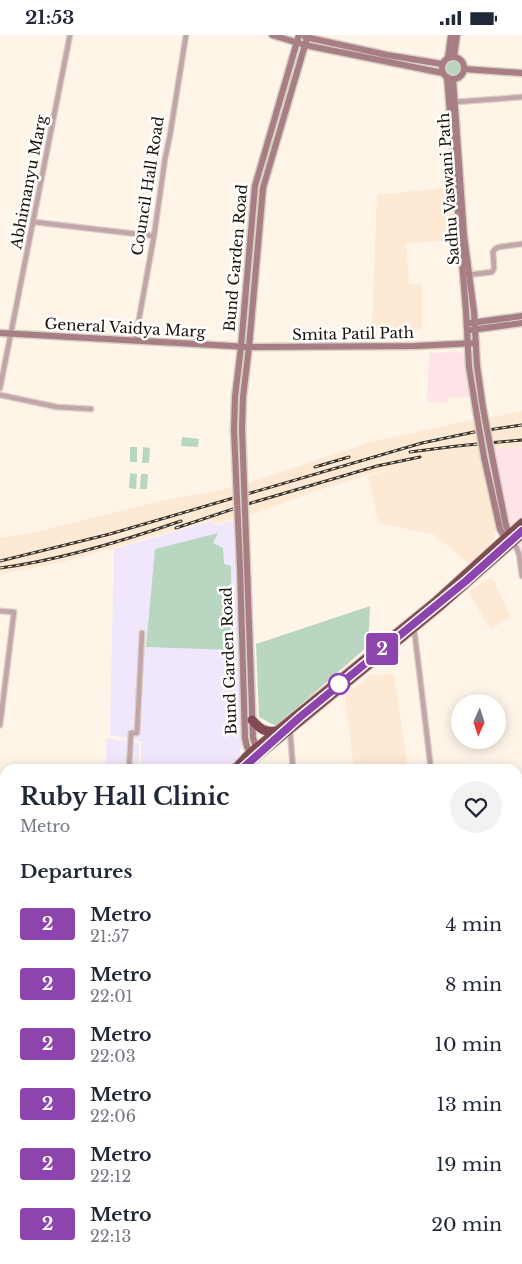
<!DOCTYPE html>
<html lang="en">
<head>
<meta charset="utf-8">
<style>
  body { margin:0; font-family:"Libre Baskerville",serif; background:#f2f2f3; color:#1f2937; height:100vh; display:flex; flex-direction:column; font-size:19px; white-space:nowrap }
  * { box-sizing:border-box; margin:0 }
  p { font-size:16px; color:#747a83 }
  .icon { flex:none; width:28px; height:28px; fill:none; stroke:currentColor; stroke-width:2; stroke-linecap:round; stroke-linejoin:round }
  .map { position:relative; flex:1; overflow:hidden }
  .drawer { position:absolute; left:0px; top:729px; width:522px; height:501px; display:flex; flex-direction:column; background:#fff; border-radius:15px 15px 0 0; box-shadow:0 2px 12px #0003 }
  .drawer>* { flex:none }
  .badge { padding:0 10px; border-radius:4px; font-size:18px; line-height:32px }
  .needle { width:32px; rotate:183deg }
  .fabs { position:absolute; left:451px; top:659px; display:grid; gap:10px }
  .fabs a { display:grid; place-items:center; width:55px; height:55px; border-radius:50%; background:#fff; box-shadow:0 2px 12px #0003; font-size:25px }
  .map>.badge { position:absolute; translate:-50% -50%; box-shadow:0 0 0 2px #fff }
  h2 { padding:0 20px; font-size:19px; line-height:45px }
  .round { display:grid; place-items:center; flex:none; width:52px; height:52px; border-radius:26px; background:#f2f2f3 }
  .headline { display:flex; align-items:center; justify-content:space-between; height:85px; padding:0 20px }
  h1 { font-size:24px; font-weight:700; line-height:38px }
  ul { padding:0; list-style:none }
  li { display:flex; align-items:center; gap:15px; height:60px; padding:0 20px }
  li div { flex:1 }
  li b { display:block; font-size:19px }
  li em { font-style:normal }
  li .badge { min-width:55px; font-weight:700; text-align:center }
  .status { display:flex; justify-content:space-between; align-items:center; height:35px; padding:0 25px; background:#fff; direction:ltr }
  .status svg { height:14px; fill:currentColor }
  .map>svg:first-child { display:block }
  .commercial { fill:#fee4e9 }
  .built { fill:#fde9d4 }
  .education { fill:#f1e7fc }
  .green { fill:#b9d7c0 }
  .lines { fill:none; stroke-linecap:round; stroke-linejoin:round }
  .street-casing { stroke:#dad0c4; stroke-width:7 }
  .secondary-casing { stroke:#dad0c4; stroke-width:9 }
  .primary-casing { stroke:#dad0c4; stroke-width:9 }
  .highway-casing { stroke:#dad0c4; stroke-width:11 }
  .street { stroke:#c1a5a8; stroke-width:4.5 }
  .secondary { stroke:#a67e83; stroke-width:6 }
  .primary { stroke:#926369; stroke-width:7 }
  .highway { stroke:#804b53; stroke-width:9 }
  .rail-casing { stroke:#3f362b; stroke-width:3 }
  .rail { stroke:#fff; stroke-width:1; stroke-dasharray:4; stroke-linecap:butt }
  .secondary-bridge-casing { stroke:#dad0c4; stroke-width:9; stroke-linecap:butt }
  .secondary-bridge { stroke:#a67e83; stroke-width:6 }
  .line-casing { stroke:#fff; stroke-width:11 }
  .line { stroke:#8e44ad; stroke-width:8 }
  .stop-dot { fill:#fff; stroke:#8e44ad; stroke-width:2.5 }
  .labels { text-anchor:middle; stroke-width:5; stroke-linejoin:round; paint-order:stroke }
  .street-label { font-size:15px; fill:#1a1107; stroke:#fff }
</style>
</head>
<body>
<div class="status"><b>21:53</b><svg viewBox="0 0 49 12"><path d="M0 12V9h3v3zM5 12V6h3v6zM10 12V3h3v9zM15 12V0h3v12zM26 1h20v11H26zM47 4h2v5h-2z"/></svg></div>
<div class="map">
<svg width="522" height="1229" viewBox="0 0 522 1229">
  <rect width="100%" height="100%" fill="#fef4e8"/>
  <g class="commercial">
    <polygon points="460,317 463,319 468,336 471,362 449,363 447,368 427,367 429,318"/>
    <polygon points="522,412 522,544 518,520 504,488 487,414"/>
  </g>
  <g class="built">
    <polygon points="455,152 459,205 406,208 409,249 422,250 422,295 372,293 377,160"/>
    <polygon points="522,376 522,412 481,415 495,493 495,502 487,514 470,530 435,500 379,488 368,441 408,430 376,437 313,457 256,478 216,489 211,485 63,527 0,539 0,503 35,497 161,466 220,455 252,447 367,408 471,385 499,381"/>
    <polygon points="492,542 511,583 490,594 468,556"/>
    <polygon points="394,639 408,734 354,734 345,661 349,656 371,640"/>
  </g>
  <g class="education">
    <polygon points="236,485 237,592 242,711 239,722 231,734 141,734 141,706 110,700 114,514 211,486 216,490"/>
    <polygon points="107,703 139,708 138,734 106,734"/>
    <polygon points="5,1202 5,1225 98,1225 98,1229 0,1229 0,1203"/>
  </g>
  <g class="green">
    <circle cx="453" cy="33" r="7"/>
    <polygon points="182,402 199,404 198,412 181,411"/>
    <rect x="130" y="412" width="7" height="15"/>
    <polygon points="143,412 150,413 149,428 142,428"/>
    <polygon points="130,438 137,439 136,454 129,453"/>
    <polygon points="141,439 148,439 147,454 140,454"/>
    <polygon points="218,498 213,508 223,513 224,529 231,531 232,615 146,612 155,514"/>
    <polygon points="370,571 368,611 276,691 259,682 256,609"/>
  </g>
  <g class="lines">
    <defs>
      <g id="street">
        <polyline points="455,67 522,62"/>
        <polyline points="34,187 154,201"/>
        <polyline points="468,240 492,237 494,233 493,217 495,214 499,212 522,209"/>
        <polyline points="135,306 154,201 165,124 170,100 186,0"/>
        <polyline points="0,353 70,0"/>
        <polyline points="0,360 57,372 91,374"/>
        <polyline points="514,507 519,519 522,541"/>
        <polyline points="0,576 14,577 0,690"/>
        <polyline points="414,593 431,734"/>
        <polyline points="290,695 293,734"/>
        <polyline points="129,734 131,698 137,698 142,598"/>
        <polyline points="518,905 522,905"/>
        <polyline points="0,924 5,928"/>
        <polyline points="518,1120 522,1116"/>
        <polyline points="0,1197 5,1197"/>
        <polyline points="131,1225 131,1229"/>
        <polyline points="162,1225 162,1229"/>
        <polyline points="221,1225 221,1229"/>
        <polyline points="282,1225 282,1229"/>
        <polyline points="311,1225 311,1229"/>
        <polyline points="399,1225 399,1228"/>
        <polyline points="416,1225 417,1229"/>
        <polyline points="491,1225 491,1229"/>
      </g>
      <g id="secondary">
        <polyline points="272,0 305,10 443,38"/>
        <polyline points="305,2 387,20 442,29"/>
        <polyline points="454,21 457,0"/>
        <circle cx="453" cy="33" r="11"/>
        <polyline points="448,23 451,0"/>
        <polyline points="464,34 522,38"/>
        <polyline points="447,42 466,276 469,332 476,375"/>
        <polyline points="453,44 464,201 474,277 477,331 483,373"/>
        <polyline points="471,288 522,281"/>
        <polyline points="471,295 522,288"/>
        <polyline points="0,298 249,312 415,311 476,308"/>
        <polyline points="242,394 243,362 249,312 263,153 308,0"/>
        <polyline points="234,395 235,362 241,312 255,151 299,0"/>
        <polyline points="492,421 506,491 511,502"/>
        <polyline points="484,422 500,494 507,506"/>
        <polyline points="240,532 245,703 247,712 252,720"/>
        <polyline points="247,532 253,703 255,709 259,714"/>
        <polyline points="518,833 522,833"/>
      </g>
      <g id="primary">
        <polyline points="0,814 5,813"/>
        <polyline points="0,821 5,819"/>
      </g>
      <g id="highway">
        <path d="M252,685C260,694 265,698 277,696"/>
        <polyline points="235,734 250,718 435,567 522,488"/>
        <polyline points="244,734 255,723 439,572 522,499"/>
        <polyline points="0,1068 5,1061"/>
        <polyline points="0,1081 5,1074"/>
      </g>
    </defs>
    <use href="#street" class="street-casing"/>
    <use href="#secondary" class="secondary-casing"/>
    <use href="#primary" class="primary-casing"/>
    <use href="#highway" class="highway-casing"/>
    <use href="#street" class="street"/>
    <use href="#secondary" class="secondary"/>
    <use href="#primary" class="primary"/>
    <use href="#highway" class="highway"/>
    <defs>
      <g id="rail">
        <polyline points="410,417 457,411 522,405"/>
        <polyline points="315,432 349,422"/>
        <polyline points="176,493 251,468 377,431 420,422"/>
        <polyline points="0,526 110,499 422,408 474,397 522,390"/>
        <path d="M0,533C61,525 123,506 181,486"/>
        <polyline points="242,734 300,682 466,546 522,496"/>
        <polyline points="0,1071 5,1064"/>
      </g>
    </defs>
    <use href="#rail" class="rail-casing"/>
    <use href="#rail" class="rail"/>
    <defs>
      <g id="secondary-bridge">
        <polyline points="483,373 492,421"/>
        <polyline points="476,375 484,422"/>
        <polyline points="242,394 247,532"/>
        <polyline points="234,395 240,532"/>
      </g>
    </defs>
    <use href="#secondary-bridge" class="secondary-bridge-casing"/>
    <use href="#secondary-bridge" class="secondary-bridge"/>
  </g>
  <g class="lines">
    <defs>
      <polyline id="line" points="242,734 300,682 466,546 522,496"/>
    </defs>
    <use href="#line" class="line-casing"/>
    <use href="#line" class="line"/>
  </g>
  <circle class="stop-dot" cx="339" cy="649" r="10"/>
  <g class="labels">
    <g class="street-label">
      <text transform="translate(29 147) rotate(-79)" y="5">Abhimanyu Marg</text>
      <text transform="translate(148 151) rotate(-81)" y="5">Council Hall Road</text>
      <text transform="translate(449 154) rotate(-94)" y="5">Sadhu Vaswani Path</text>
      <text transform="translate(236 223) rotate(-85)" y="5">Bund Garden Road</text>
      <text transform="translate(125 293) rotate(3)" y="5">General Vaidya Marg</text>
      <text transform="translate(353 299) rotate(-1)" y="5">Smita Patil Path</text>
      <text transform="translate(229 626) rotate(-92)" y="5">Bund Garden Road</text>
    </g>
  </g>
</svg>
<div class="fabs">
<a><svg class="needle" viewBox="-14 -14 28 28"><path d="M0-13l5 13h-10z" fill="#e53935"/><path d="M0 13l5-13h-10z" fill="#747a83"/></svg></a>
</div>
<b class="badge" style="left:382px;top:614px;background:#8e44ad;color:#fff">2</b>
<section class="drawer">
<div class="headline"><div><h1>Ruby Hall Clinic</h1><p>Metro</p></div><a class="round"><svg class="icon" aria-label="heart" viewBox="0 0 24 24"><path d="M12 20l-8-8c-3-5 5-10 8-4 3-6 11-1 8 4z"/></svg></a></div>
<h2>Departures</h2>
<ul>
<li><span class="badge" style="background:#8e44ad;color:#fff">2</span><div><b>Metro</b><p>21:57</p></div><em>4 min</em></li>
<li><span class="badge" style="background:#8e44ad;color:#fff">2</span><div><b>Metro</b><p>22:01</p></div><em>8 min</em></li>
<li><span class="badge" style="background:#8e44ad;color:#fff">2</span><div><b>Metro</b><p>22:03</p></div><em>10 min</em></li>
<li><span class="badge" style="background:#8e44ad;color:#fff">2</span><div><b>Metro</b><p>22:06</p></div><em>13 min</em></li>
<li><span class="badge" style="background:#8e44ad;color:#fff">2</span><div><b>Metro</b><p>22:12</p></div><em>19 min</em></li>
<li><span class="badge" style="background:#8e44ad;color:#fff">2</span><div><b>Metro</b><p>22:13</p></div><em>20 min</em></li>
</ul>
</section>
</div>
</body>
</html>
